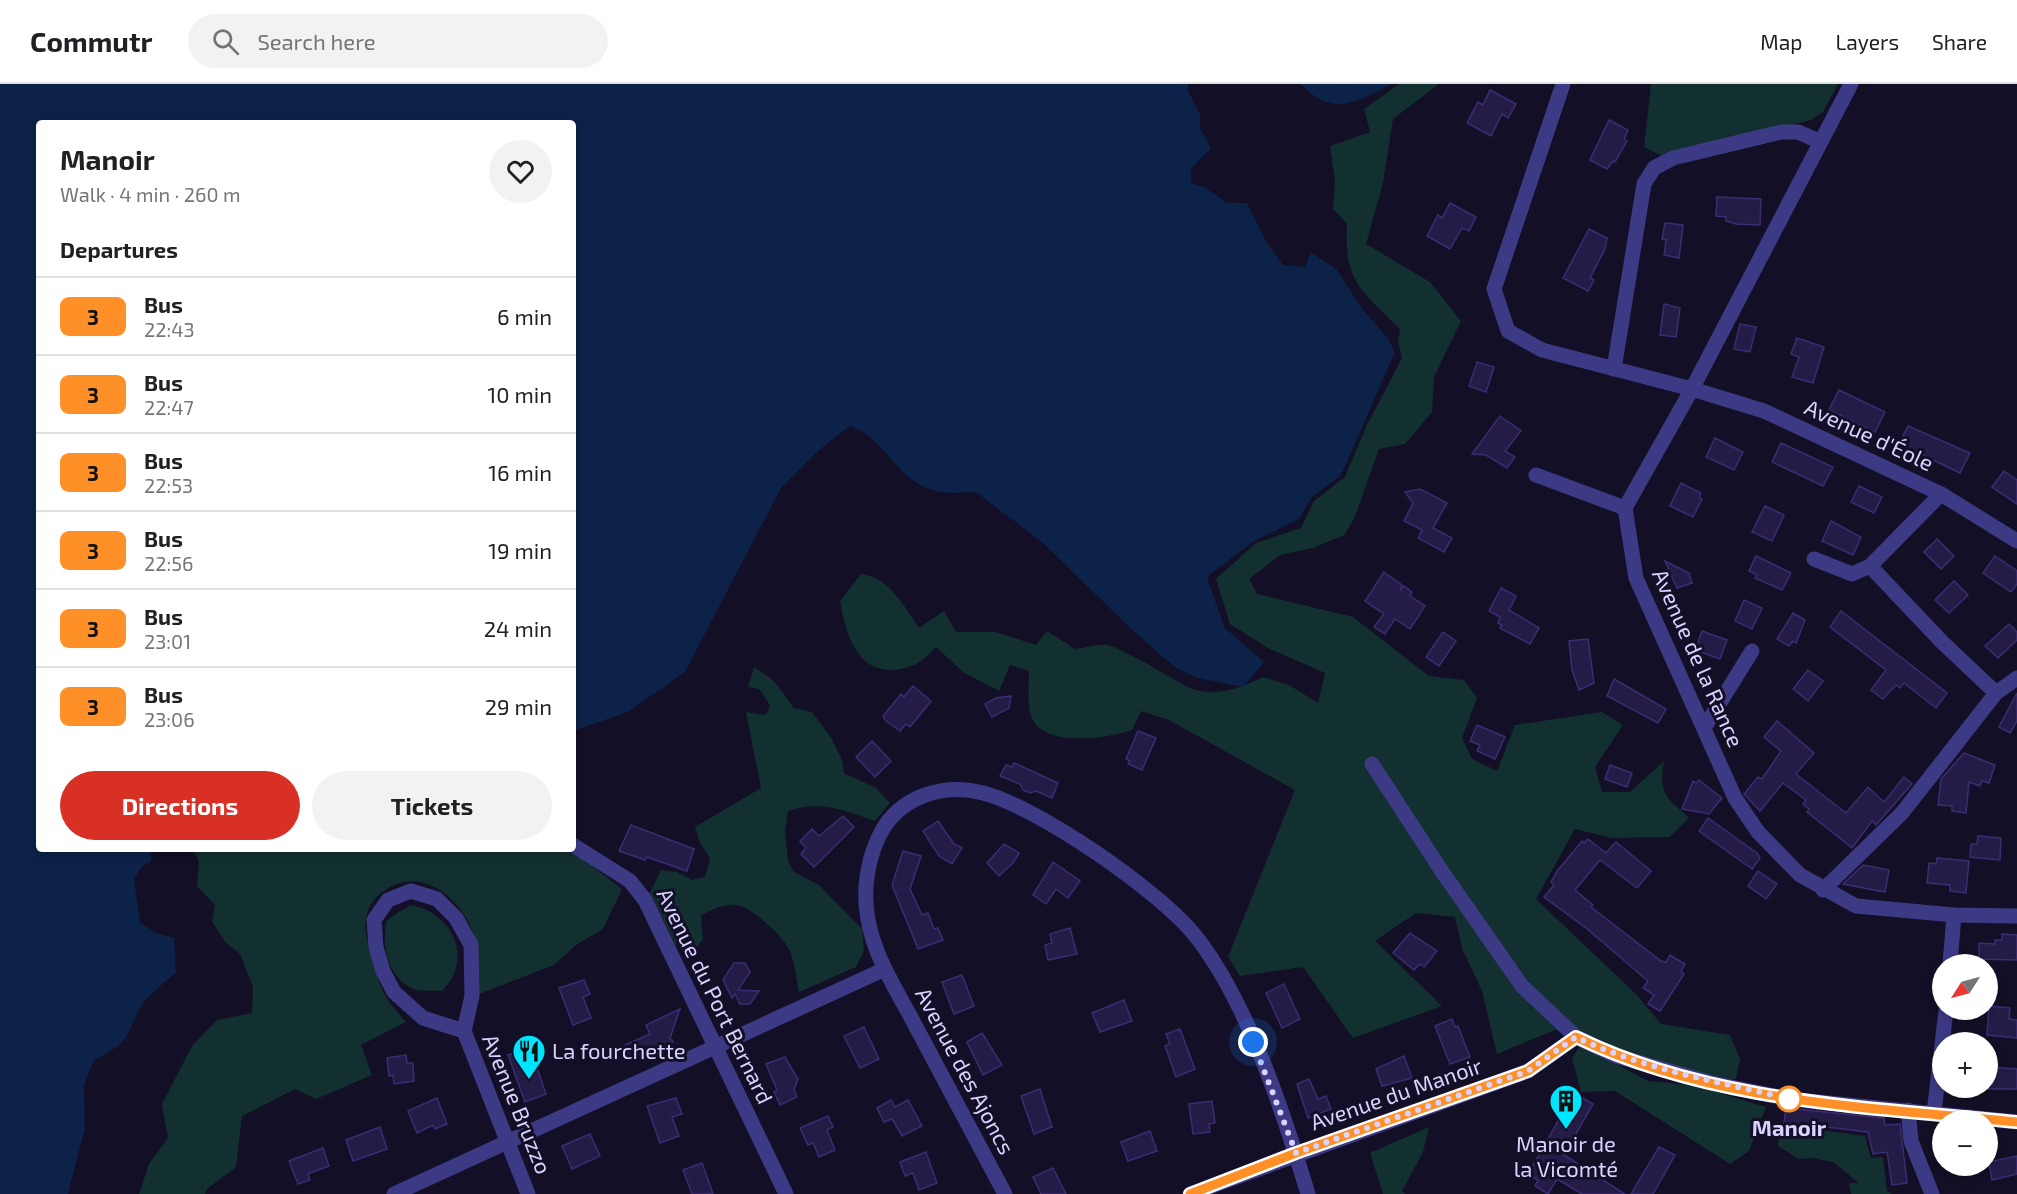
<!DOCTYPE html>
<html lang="en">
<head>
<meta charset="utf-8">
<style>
  body { margin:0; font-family:"Exo 2",sans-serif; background:#f2f2f2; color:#202124; height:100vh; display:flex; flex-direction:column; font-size:22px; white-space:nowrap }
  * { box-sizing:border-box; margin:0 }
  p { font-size:20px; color:#757577 }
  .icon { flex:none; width:33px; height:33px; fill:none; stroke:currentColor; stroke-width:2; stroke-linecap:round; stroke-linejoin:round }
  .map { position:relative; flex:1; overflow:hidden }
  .details { position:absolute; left:36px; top:36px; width:540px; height:732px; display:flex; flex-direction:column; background:#fff; border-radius:6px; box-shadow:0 3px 9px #0003 }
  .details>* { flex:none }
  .badge { padding:0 12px; border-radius:9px; font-size:21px; line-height:39px }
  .needle { width:39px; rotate:234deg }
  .controls { position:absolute; left:1932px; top:870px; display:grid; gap:12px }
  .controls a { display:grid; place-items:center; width:66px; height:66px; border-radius:50%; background:#fff; box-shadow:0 3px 9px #0003; font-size:30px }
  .you { position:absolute; width:30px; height:30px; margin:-15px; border:4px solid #fff; border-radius:50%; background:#1a73e8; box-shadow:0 0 0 9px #1a73e833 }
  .map>.badge { position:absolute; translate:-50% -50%; box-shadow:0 0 0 3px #fff }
  h2 { padding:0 24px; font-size:22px; line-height:54px }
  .round { display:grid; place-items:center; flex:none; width:63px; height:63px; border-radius:32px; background:#f2f2f2 }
  .overview { display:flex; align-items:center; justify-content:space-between; height:102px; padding:0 24px }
  h1 { font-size:28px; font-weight:700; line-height:45px }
  .primary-button { display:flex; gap:12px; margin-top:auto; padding:12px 24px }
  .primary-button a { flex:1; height:69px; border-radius:36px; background:#d93025; color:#fff; font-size:24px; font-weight:700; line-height:69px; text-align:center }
  .primary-button a+a { background:#f2f2f2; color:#202124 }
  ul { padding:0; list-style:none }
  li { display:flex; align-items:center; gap:18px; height:78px; padding:0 24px; border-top:2px solid #e0e0e0 }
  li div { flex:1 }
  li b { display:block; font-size:22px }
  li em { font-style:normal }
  li .badge { min-width:66px; font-weight:700; text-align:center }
  header { display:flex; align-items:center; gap:36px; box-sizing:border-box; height:84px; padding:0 30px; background:#fff; border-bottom:2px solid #e0e0e0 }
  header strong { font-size:28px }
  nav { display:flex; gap:33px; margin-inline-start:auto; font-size:21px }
  .search { width:420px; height:54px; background:#f2f2f2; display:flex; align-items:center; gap:15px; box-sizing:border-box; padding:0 21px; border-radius:33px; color:#757577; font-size:22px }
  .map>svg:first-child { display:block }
  .green { fill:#12302f }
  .water { fill:#0c2248 }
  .building { fill:#241b47; stroke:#3b2d73; stroke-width:1.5 }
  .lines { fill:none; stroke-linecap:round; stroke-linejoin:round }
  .street { stroke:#3d3a85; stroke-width:15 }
  .line-casing { stroke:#fff; stroke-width:14 }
  .line { stroke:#ff9027; stroke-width:9 }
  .walk { stroke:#d9d4ff; stroke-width:6; stroke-dasharray:0 10.8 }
  .stop-dot { fill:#fff; stroke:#ff9027; stroke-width:3 }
  .labels { text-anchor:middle; stroke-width:6; stroke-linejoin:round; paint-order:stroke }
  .street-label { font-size:22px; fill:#d9d4ff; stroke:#130f26 }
  .poi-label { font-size:22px; fill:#d9d4ff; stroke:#130f26; text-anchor:start }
  .stop-label { font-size:22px; font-weight:bold; fill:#d9d4ff; stroke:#130f26 }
</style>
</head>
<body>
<header>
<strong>Commutr</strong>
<div class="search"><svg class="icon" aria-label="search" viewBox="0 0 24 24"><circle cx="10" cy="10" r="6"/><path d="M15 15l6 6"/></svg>Search here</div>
<nav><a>Map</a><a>Layers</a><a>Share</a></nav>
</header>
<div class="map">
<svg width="2017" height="1110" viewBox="0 0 2017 1110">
  <rect width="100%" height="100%" fill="#130f26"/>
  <g class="green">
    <path d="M1399,0H1439L1393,35L1383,99L1366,160L1430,198L1461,237L1434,293L1432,328L1405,360L1379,365L1354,435L1344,451L1313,464L1280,471L1249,495L1257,510L1353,533L1429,592L1464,596L1477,614L1462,654L1472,675L1497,687L1515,641L1602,628L1623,641L1595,683L1602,708H1630L1664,677C1659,710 1665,712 1689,734L1670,753L1612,754L1575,745L1536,815L1637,911L1661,940L1730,951L1740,975L1736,995L1711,993L1631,972L1593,955L1555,946L1497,970L1482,907L1462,864L1455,833L1416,829L1375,857L1442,922L1353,954L1303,883L1240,892L1228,873L1295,706L1169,636L1141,627L1132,646C1109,654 1050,663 1034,638C1026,625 1029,602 1029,587L1010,581L999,607L963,588L936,563C924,576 918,581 901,585C857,593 846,550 840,517L861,490C889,493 904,522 919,544L944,527L956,548H996L1036,561L1047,547L1075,565C1084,564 1097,560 1107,561C1115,562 1125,569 1132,572C1189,599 1195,626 1263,593L1289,601L1318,619L1325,589L1268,564L1230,540L1216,495L1256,459L1301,444L1314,417L1345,393L1367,341L1402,274L1398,258L1400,245C1361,206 1344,199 1347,140L1333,125L1335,98L1330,62L1370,48L1364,25Z"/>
    <polygon points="1651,0 1838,0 1823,28 1811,36 1674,70 1660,71 1644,63"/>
    <path d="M754,583L774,597L794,624L812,628L832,655L842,676L844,689L876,704L890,719L875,737C843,726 822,716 788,727L785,748L788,777L794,788L819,801L862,845L864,867L856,883L799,908C796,894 795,874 787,862C780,850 751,823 737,821C725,819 711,826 701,831L703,855L693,869L675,860L650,809L661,786L677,788L692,796L705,793L710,774L700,759L695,743L761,704L746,628L766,631L770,621L759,605L748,603Z"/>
    <path d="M193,765H570L622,805L603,845L576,861L554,881L479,910C478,886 480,855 466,834C449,807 421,787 390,803C379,809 370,818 367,830C362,846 369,860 373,875C382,909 383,912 406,938L361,961L372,991L316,1015L295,1005L242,1032L236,1083L207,1105L205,1110H139L149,1080L168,1054L162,1020L192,962L217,936L252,929L253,903L240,870L226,859L212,838L215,821L197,802L199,777Z"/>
    <path d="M410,821C452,828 475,875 442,907C433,906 421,908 413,905C387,893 381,860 387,836Z"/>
    <polygon points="1581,961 1648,997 1693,1001 1766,1023 1749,1067 1730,1080 1615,1007 1581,1008 1572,974"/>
    <polygon points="1429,1043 1423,1068 1402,1107 1405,1110 1383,1110 1370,1069"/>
    <polygon points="1820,1046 1865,1052 1871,1074 1883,1073 1887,1107 1892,1110 1851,1110 1849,1099 1859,1099 1833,1078 1812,1074 1799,1075 1778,1062 1779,1049 1819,1054"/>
  </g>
  <g class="water">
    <path d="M0,0H1188V7L1200,30V44L1211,64L1191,85V99L1204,103L1227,119H1247L1267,159L1283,181L1305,183L1311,168L1337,186L1363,226L1387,253L1395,268L1341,391L1312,413L1299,435L1254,457L1207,493L1224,543L1264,578L1243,603L1198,594L1176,584L1130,544L1042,458L976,408C961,408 944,411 929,405C895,393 884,353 850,342L819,366L781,404L685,588L628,628L576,646H573V39H39V765H151V777L141,784L134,795L140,838L156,849L174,854L176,888C166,898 150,909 142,921C123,954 133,957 94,976L84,1002L85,1044L68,1110H0Z"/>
    <path d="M1301,0H1392C1358,18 1332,34 1301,0Z"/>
  </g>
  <g class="building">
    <polygon points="1490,6 1516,20 1508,34 1502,30 1491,52 1467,39 1478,18 1483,21"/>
    <polygon points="1609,36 1628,46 1624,55 1627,57 1615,78 1613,77 1607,85 1590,76"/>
    <polygon points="1717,113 1761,115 1760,141 1736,140 1726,137 1726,133 1716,132"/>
    <polygon points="1450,119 1476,133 1469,147 1462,144 1450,165 1427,152 1438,131 1442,134"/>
    <polygon points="1665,139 1683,141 1679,174 1664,171 1666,156 1662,155"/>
    <polygon points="1589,145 1607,154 1605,165 1590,194 1594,196 1588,207 1563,194"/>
    <polygon points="1664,220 1680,224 1676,253 1660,251"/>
    <polygon points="1740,240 1756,243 1750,268 1734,265"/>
    <polygon points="1797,254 1824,263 1813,299 1792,293 1799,273 1791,270"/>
    <polygon points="1477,278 1494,283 1486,308 1469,302"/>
    <polygon points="1839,306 1885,328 1875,348 1829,326"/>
    <polygon points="1500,332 1521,347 1505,367 1515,373 1507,384 1486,371 1472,370"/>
    <polygon points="1908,342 1970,369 1960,389 1899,360"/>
    <polygon points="1715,354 1743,368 1734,386 1706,373"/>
    <polygon points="1781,359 1833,383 1823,402 1772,378"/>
    <polygon points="2004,387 2017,396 2017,420 1992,403"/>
    <polygon points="1681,399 1701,409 1699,413 1702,415 1693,433 1670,422"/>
    <polygon points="1859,402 1882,413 1874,429 1851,418"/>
    <polygon points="1420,405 1447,419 1433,444 1452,454 1444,468 1418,454 1422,446 1404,437 1413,419 1405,408"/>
    <polygon points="1765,422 1784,431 1772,457 1752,448"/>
    <polygon points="1831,437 1861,453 1853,471 1822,457"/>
    <polygon points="1937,455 1954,472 1941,485 1924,468"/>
    <polygon points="1756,472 1791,489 1782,506 1755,494 1757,491 1749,487"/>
    <polygon points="1995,472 2017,487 2017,500 2011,508 1983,489"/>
    <polygon points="1665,477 1689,489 1692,499 1677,504"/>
    <polygon points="1384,488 1402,501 1401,505 1404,502 1412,508 1410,512 1425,522 1410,545 1395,535 1385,550 1374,543 1384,530 1365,517"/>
    <polygon points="1954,497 1968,511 1949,529 1935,516"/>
    <polygon points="1501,504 1516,512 1509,526 1539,544 1530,560 1500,544 1502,541 1498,539 1500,533 1489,527"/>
    <polygon points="1744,516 1762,524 1752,545 1735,537"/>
    <polygon points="1841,527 1947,609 1936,624 1904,599 1900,604 1896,601 1883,615 1871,606 1886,586 1830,543"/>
    <polygon points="1793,529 1805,536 1796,559 1793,557 1789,562 1777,555"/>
    <polygon points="2009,540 2017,548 2017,556 1998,574 1985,562"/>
    <polygon points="1702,547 1727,556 1720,575 1695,566"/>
    <polygon points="1443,548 1456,557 1439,582 1426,573"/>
    <polygon points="1588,555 1594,599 1579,606 1572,586 1569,557"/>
    <polygon points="1808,586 1823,597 1808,617 1793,605"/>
    <polygon points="1614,595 1666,625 1658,639 1607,612"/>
    <polygon points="913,602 931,617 910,643 906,640 900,647 885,636 883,632 901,610 904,613"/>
    <polygon points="2017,609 2017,637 2010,649 1999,643"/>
    <polygon points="1011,612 1009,624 992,633 985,620 996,614"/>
    <polygon points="1777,637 1814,669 1796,690 1846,729 1868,703 1884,718 1904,693 1912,700 1876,741 1872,737 1852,764 1807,728 1809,725 1803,720 1806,716 1783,699 1760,727 1744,710 1758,693 1762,695 1781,667 1764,653"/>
    <polygon points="1477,641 1505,653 1495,675 1477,667 1480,661 1470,657"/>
    <polygon points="1138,647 1156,654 1142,686 1128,680 1130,677 1126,675"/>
    <polygon points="872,657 891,677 875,693 856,673"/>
    <polygon points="1964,669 1995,681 1989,699 1982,697 1980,702 1969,698 1966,729 1952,727 1952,722 1938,721 1941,695"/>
    <polygon points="1014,679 1058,699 1052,714 1036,707 1030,709 1023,706 1020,700 1000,692 1006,681 1012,683"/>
    <polygon points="1610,681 1632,689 1627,703 1605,695"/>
    <polygon points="1699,696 1722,714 1709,730 1682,725 1693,697 1696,699"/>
    <polygon points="843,732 854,743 814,783 801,770 806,764 800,757 812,745 819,752"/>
    <polygon points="1708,734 1757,769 1760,774 1752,785 1699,747"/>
    <polygon points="938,737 954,760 962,764 952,780 939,772 923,747"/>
    <polygon points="631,741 694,765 687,787 647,773 645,776 619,767"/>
    <polygon points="1978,752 2001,754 2000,776 1970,773 1971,760 1977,760"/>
    <polygon points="1588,755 1606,769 1616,758 1651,787 1637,804 1600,776 1575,806 1593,821 1591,823 1661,877 1666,878 1670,871 1685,880 1681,887 1684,890 1660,927 1648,920 1654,911 1643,904 1648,897 1586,844 1544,813 1554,801 1551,798 1558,786 1582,757 1584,759"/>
    <polygon points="1004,760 1019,769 1013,779 999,792 987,779"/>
    <polygon points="903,767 921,772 910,805 922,831 928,829 934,845 938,844 943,856 918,865 892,801"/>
    <polygon points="1937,774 1969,777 1966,809 1950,807 1950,801 1927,799 1929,779 1936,780"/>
    <polygon points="1053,778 1080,797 1068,814 1056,805 1046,820 1033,811"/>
    <polygon points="1863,781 1889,786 1885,808 1843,800"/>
    <polygon points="1758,787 1777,800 1766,815 1748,802"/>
    <polygon points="1070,844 1077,870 1048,876 1045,861 1052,859 1050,850"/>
    <polygon points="1410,849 1437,867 1424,883 1420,880 1414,886 1393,869"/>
    <polygon points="2002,850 2017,851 2017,876 1979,875 1979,859 1995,860 1995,856 2002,856"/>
    <polygon points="734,879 745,879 750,888 738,906 759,907 750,920 740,920 735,910 732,914 723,896"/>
    <polygon points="962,891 974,922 954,930 942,898"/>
    <polygon points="584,896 590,910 583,913 591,934 573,941 559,904"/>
    <polygon points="1284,900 1300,935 1282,944 1266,909"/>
    <polygon points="1124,916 1132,937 1100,948 1092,929"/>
    <polygon points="1989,922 2010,924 2009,935 2017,936 2017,954 1987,951"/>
    <polygon points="680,925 670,954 673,958 657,965 655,962 624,976 618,964 650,950 646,941"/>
    <polygon points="1452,935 1455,943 1458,942 1470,973 1450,980 1435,942"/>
    <polygon points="864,943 879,975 860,984 844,952"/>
    <polygon points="1180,945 1195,985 1176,993 1165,962 1170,960 1166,950"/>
    <polygon points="982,949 1002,981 983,991 967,958"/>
    <polygon points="527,965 533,982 536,981 546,1010 525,1018 508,971"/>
    <polygon points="406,971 407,979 413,979 414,997 394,1000 393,991 389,992 387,974"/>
    <polygon points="1404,972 1412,994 1382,1002 1376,985"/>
    <polygon points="785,973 798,995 794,1006 797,1013 780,1021 774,1008 777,1006 766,980"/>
    <polygon points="1988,983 2017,985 2017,1005 1987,1005"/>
    <polygon points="1309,995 1318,1015 1326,1012 1331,1025 1308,1034 1297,1000"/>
    <polygon points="1040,1005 1052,1043 1034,1050 1021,1012"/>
    <polygon points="1574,1009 1593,1020 1564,1071 1625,1110 1582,1110 1557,1095 1548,1110 1535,1102 1538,1096 1528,1090"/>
    <polygon points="437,1014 447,1040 435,1045 433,1041 417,1049 408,1027"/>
    <polygon points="676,1014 682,1030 672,1033 679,1052 660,1059 647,1022"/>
    <polygon points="891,1016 895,1023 908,1016 922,1042 902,1052 892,1035 884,1038 877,1024"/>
    <polygon points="1212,1017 1215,1039 1209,1040 1210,1048 1193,1050 1189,1020"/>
    <polygon points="1786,1024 1884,1034 1885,1041 1900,1040 1907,1099 1892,1101 1887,1068 1873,1070 1868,1048 1784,1038"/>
    <polygon points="828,1032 833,1043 827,1046 835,1066 819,1073 813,1059 808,1061 800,1044"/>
    <polygon points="380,1043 387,1065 353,1077 346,1056"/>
    <polygon points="1150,1047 1157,1067 1128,1077 1121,1058"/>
    <polygon points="590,1050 600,1072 572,1085 562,1062"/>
    <polygon points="1659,1063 1675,1071 1653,1110 1631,1110"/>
    <polygon points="323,1064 329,1082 308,1090 310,1096 298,1100 289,1077"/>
    <polygon points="926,1068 937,1099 919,1106 913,1089 905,1092 900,1078"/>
    <polygon points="2017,1072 2017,1090 1992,1096 1989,1078"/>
    <polygon points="702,1079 713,1110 692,1110 683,1086"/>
    <polygon points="1053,1084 1066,1110 1041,1110 1033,1093"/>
  </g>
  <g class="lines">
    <g class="street">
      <polyline points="1563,0 1494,205 1508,247 1542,266 1692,305 1764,327 1941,410 2017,457"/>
      <polyline points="1851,0 1692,305 1625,424 1636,494 1735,714 1758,748 1800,791 1856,822 1954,831 2017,832"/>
      <polyline points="1614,285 1644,100 1654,84 1673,74 1781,48 1798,48 1819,57"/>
      <polyline points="1536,391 1625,424"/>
      <polyline points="1814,475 1852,490 1870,482 1942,558 1996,609"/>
      <polyline points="1870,482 1941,410"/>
      <polyline points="1704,644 1752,567"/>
      <polyline points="1372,680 1441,786 1522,902 1576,953 1616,972 1712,999 1789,1015 2017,1038"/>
      <polyline points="573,761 630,797 645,816 786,1110"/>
      <polyline points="1823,806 1902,729 1996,609 2017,594"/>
      <polyline points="1950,880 1954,831"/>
      <polyline points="464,947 423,934 394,908 383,887 376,863 374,836 388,816 411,807 437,815 456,834 471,861 472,912 464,947 528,1110"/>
      <polyline points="1908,1026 1911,1057 1932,1110"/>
      <polyline points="1934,1029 1946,926"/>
      <polyline points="394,1110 885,885"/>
      <path d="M1005,1110C975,1054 945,998 915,941C898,908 874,873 868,835C862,805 868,770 884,743C905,711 946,699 983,709C1038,723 1156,805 1193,849C1246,913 1284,1030 1308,1110"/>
      <polyline points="1190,1110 1528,987 1576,953"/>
    </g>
  </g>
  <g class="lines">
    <defs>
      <path id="line" d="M1190,1110L1296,1069L1528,987L1576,953C1711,1019 1870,1023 2017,1038"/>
    </defs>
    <use href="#line" class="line-casing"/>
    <use href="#line" class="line"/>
    <path class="walk" d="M1253,958L1296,1069L1528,987L1576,953C1644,986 1718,997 1789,1015"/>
  </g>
  <defs>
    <symbol id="restaurant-pin" viewBox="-11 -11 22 30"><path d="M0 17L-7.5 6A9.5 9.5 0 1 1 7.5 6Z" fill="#00e5ff" stroke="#130f26"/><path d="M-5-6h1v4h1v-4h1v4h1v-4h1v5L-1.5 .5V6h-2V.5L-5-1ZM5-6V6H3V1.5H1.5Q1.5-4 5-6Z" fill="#111"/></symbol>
    <symbol id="building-pin" viewBox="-11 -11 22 30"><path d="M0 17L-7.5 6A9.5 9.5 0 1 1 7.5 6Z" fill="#00e5ff" stroke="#130f26"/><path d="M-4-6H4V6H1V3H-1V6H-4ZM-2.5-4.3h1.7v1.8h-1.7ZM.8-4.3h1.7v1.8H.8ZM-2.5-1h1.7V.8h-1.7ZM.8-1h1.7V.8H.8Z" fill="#111"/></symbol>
  </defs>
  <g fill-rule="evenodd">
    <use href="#restaurant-pin" x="510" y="948" width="38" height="52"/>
    <use href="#building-pin" x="1547" y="998" width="38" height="52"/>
  </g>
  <circle class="stop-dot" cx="1789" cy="1015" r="12"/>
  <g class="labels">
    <g class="street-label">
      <text transform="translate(1869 351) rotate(25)" y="8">Avenue d'Éole</text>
      <text transform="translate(1698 574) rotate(66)" y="8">Avenue de la Rance</text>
      <text transform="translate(715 912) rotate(64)" y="8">Avenue du Port Bernard</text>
      <text transform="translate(965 987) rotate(62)" y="8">Avenue des Ajoncs</text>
      <text transform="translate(1396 1010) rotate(-19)" y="8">Avenue du Manoir</text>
      <text transform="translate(517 1020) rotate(68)" y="8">Avenue Bruzzo</text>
    </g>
    <g class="poi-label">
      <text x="552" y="975">La fourchette</text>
      <text x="1566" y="1068" text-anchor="middle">Manoir de<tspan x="1566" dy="25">la Vicomté</tspan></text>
    </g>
    <g class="stop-label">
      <text x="1789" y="1052">Manoir</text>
    </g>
  </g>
</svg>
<div class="controls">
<a><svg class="needle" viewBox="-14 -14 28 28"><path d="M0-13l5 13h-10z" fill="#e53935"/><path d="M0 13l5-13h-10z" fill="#757577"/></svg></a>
<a>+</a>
<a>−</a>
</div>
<div class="you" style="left:1253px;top:958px"></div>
<section class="details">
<div class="overview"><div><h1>Manoir</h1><p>Walk · 4 min · 260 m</p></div><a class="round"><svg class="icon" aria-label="heart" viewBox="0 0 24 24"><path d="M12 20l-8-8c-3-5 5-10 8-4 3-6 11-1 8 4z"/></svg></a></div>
<h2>Departures</h2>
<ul>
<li><span class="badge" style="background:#ff9027;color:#111">3</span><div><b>Bus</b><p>22:43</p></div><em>6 min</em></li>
<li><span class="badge" style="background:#ff9027;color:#111">3</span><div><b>Bus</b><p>22:47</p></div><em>10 min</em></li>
<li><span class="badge" style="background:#ff9027;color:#111">3</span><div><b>Bus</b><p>22:53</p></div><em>16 min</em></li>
<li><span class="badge" style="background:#ff9027;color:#111">3</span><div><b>Bus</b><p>22:56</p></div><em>19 min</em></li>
<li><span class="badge" style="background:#ff9027;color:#111">3</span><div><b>Bus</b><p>23:01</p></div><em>24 min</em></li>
<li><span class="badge" style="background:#ff9027;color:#111">3</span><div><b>Bus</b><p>23:06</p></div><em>29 min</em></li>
</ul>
<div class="primary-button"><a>Directions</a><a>Tickets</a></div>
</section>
</div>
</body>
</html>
